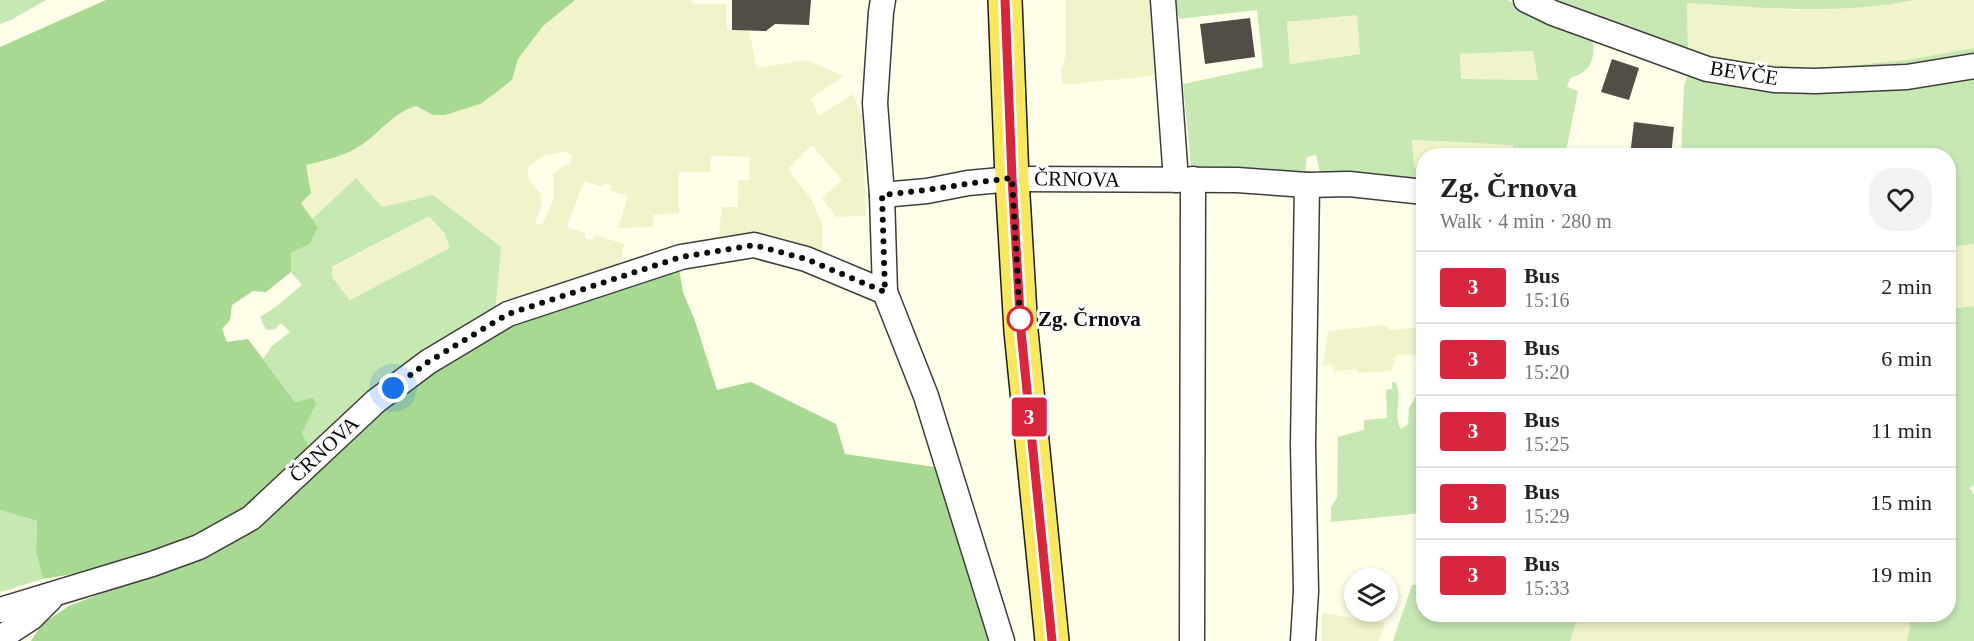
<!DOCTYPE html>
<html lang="en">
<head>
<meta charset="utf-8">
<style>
  body { margin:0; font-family:"Times New Roman",serif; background:#f2f2f2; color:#222; height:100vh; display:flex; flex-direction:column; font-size:22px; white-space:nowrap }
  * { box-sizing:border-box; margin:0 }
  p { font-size:20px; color:#767676 }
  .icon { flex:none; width:33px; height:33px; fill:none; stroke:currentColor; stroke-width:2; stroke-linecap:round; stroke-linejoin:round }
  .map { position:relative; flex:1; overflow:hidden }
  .details { position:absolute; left:1416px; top:148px; width:540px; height:474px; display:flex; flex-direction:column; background:#fff; border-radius:24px; box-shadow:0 3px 9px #0003 }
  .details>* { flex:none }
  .badge { padding:0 12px; border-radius:4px; font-size:21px; line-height:39px }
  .tools { position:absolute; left:1344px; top:568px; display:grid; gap:12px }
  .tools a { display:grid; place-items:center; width:54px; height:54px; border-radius:50%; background:#fff; box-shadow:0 3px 9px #0003; font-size:30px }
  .you { position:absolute; width:30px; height:30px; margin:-15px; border:4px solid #fff; border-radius:50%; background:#1a73e8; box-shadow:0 0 0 9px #1a73e833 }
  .map>.badge { position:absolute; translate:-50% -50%; box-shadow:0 0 0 3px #fff }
  .round { display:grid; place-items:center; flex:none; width:63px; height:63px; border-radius:24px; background:#f2f2f2 }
  .overview { display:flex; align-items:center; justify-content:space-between; height:102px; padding:0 24px }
  h1 { font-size:28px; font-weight:600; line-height:45px }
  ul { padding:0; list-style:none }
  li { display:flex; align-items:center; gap:18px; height:72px; padding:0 24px; border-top:2px solid #e0e0e0 }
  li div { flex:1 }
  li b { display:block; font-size:22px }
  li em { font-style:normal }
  li .badge { min-width:66px; font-weight:700; text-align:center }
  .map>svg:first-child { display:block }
  .farmland { fill:#f1f4ca; fill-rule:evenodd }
  .green { fill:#c7e8b3; fill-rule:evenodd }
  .forest { fill:#a8d993 }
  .building { fill:#534d47 }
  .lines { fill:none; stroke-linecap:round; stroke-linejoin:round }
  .street-casing { stroke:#3e3e3e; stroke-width:27 }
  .primary-casing { stroke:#1c1c1c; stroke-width:36 }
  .street { stroke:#fff; stroke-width:24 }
  .primary { stroke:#f8e85f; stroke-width:33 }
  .line-casing { stroke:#fff; stroke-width:14 }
  .line { stroke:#d7263d; stroke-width:9 }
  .walk { stroke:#0b0b0b; stroke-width:6; stroke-dasharray:0 10.8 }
  .stop-dot { fill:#fff; stroke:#d7263d; stroke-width:3 }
  .labels { text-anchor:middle; stroke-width:6; stroke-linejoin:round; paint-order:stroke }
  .street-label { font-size:21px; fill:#0b0b0b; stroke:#fff }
  .stop-label { font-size:21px; font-weight:bold; fill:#0b0b0b; stroke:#fff; text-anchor:start }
</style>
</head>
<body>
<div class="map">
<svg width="1974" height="641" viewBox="0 0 1974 641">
  <rect width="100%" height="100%" fill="#fffee8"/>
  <g class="farmland">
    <path d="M575,0H692L693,4H726L727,30L749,31L757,68L807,60L843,76L811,99L819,116L853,94L862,116L866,216L836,217L822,198L842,180L812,145L788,169L811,199L823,225L822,256L785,241L745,237L718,240L722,207H738V180H749V157L711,156L710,172H679V213L653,215V227L618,228L628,196L610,190L611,185L603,183L602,187L584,181L567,227L585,233V238L592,240L595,235L624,244L621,261L612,270L495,313L433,195L382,207L356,178L312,219L301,203L311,193L306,165L336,158L363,144L405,109L416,106L433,115H445L461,109L512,80L518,59L543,26ZM566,151L572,155L571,162L553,174V201L542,225L535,223L541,208V194L527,178L529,166L544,156Z"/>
    <polygon points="1065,0 1154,0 1160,75 1063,85 1061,71 1065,58"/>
    <polygon points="1915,0 1974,0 1974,48 1906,60 1816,69 1737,61 1688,51 1687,3 1794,10"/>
    <polygon points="1357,15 1360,54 1290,64 1287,22"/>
    <polygon points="1534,51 1538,80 1461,79 1460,54"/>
    <polygon points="1412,140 1514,145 1512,156 1424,156 1423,169 1414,168"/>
    <polygon points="429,216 445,234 451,248 351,300 332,277 332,268"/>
    <polygon points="1974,244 1974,306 1949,309 1949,247"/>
    <polygon points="1387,325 1389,330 1423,327 1423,354 1397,355 1391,371 1358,373 1357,369 1333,372 1332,364 1323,365 1328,331"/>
    <polygon points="1322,613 1385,623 1379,641 1321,641"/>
    <polygon points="1579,615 1912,615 1907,641 1570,641"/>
  </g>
  <g class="green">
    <polygon points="0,0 46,0 11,20 0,24"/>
    <path d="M1175,0H1507L1592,36C1596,58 1592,72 1570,78L1567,87L1578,91L1565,156H1512L1513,145L1412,140L1414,167L1423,169V182L1320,173L1316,155L1307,157L1305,172L1298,175L1191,166L1183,84L1263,67L1257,10L1179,19ZM1357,15L1360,54L1290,64L1287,22ZM1533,51L1538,80L1461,79L1460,54Z"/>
    <path d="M1542,0H1915C1839,15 1763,8 1687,3L1688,51L1737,61L1816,69L1906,60L1974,48V59L1907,69L1812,74L1689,56L1658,37L1640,39Z"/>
    <polygon points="1698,75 1974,77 1974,244 1949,247 1948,156 1681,156 1684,85 1687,77"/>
    <path d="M356,178L382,207L433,195L501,247L495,313L311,450L302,433L313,399L295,402L263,359L272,346L290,332L281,323L275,329L266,330L260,317L277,306L302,285L291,272V253L310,244L318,227L312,219ZM429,216L445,234L450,248L350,300L332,277V267Z"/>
    <polygon points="1974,306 1974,485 1970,488 1974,495 1974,641 1907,641 1912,615 1948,615 1949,309"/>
    <path d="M1392,382L1396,383C1403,398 1392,415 1401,429L1408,424L1409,408L1421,388H1423V404L1419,416L1420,422L1423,425V513L1331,522V507L1337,498L1338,437L1364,430V420L1387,418L1386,390L1392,389Z"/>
    <polygon points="0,510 37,521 36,552 43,579 0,592"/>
    <polygon points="1423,584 1424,615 1579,615 1570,641 1393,641 1412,585"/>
  </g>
  <g class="forest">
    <path d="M106,0H575L543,26L518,59L512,80L494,94L480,104L445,115H433L416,106C395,112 381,131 363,144C345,156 327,160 306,165L311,193L301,203L318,227L310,244L291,253V272L266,292L253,291L232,305L230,320L222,329L227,342L248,339L295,402L313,398L316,404L302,433L311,450L248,508L219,527L122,566L43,579L36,552L37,521L0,510V47Z"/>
    <polygon points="679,269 683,292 695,321 717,390 751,382 836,424 845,454 935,467 992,641 31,641 42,624 69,606 199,556 368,414 504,324"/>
  </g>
  <g class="building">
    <polygon points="732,0 811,0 809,25 775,24 766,31 732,30"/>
    <polygon points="1250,18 1255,57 1205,64 1200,24"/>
    <polygon points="1612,59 1639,68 1629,100 1601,92"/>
    <polygon points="1634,122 1674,127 1671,156 1630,156"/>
  </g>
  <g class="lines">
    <defs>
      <g id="street">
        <polyline points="883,0 881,12 875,103 882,195 885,292 926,396 1002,641"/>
        <polyline points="1163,0 1176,180"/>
        <polyline points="1526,0 1553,13 1707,69 1774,80 1815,81 1907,77 1974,66"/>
        <polyline points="882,195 927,191 968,183 1012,179 1237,180 1307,185 1349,184 1424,192"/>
        <polyline points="0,610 152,564 199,547 251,518 376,401 428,362 508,314 681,257 754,245 806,259 885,292"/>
        <polyline points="0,638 31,618 50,599"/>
        <polyline points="1192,641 1193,179"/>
        <polyline points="1303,641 1306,591 1303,445 1307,185"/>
      </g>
      <polyline id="primary" points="1005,0 1012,179 1021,331 1052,641"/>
    </defs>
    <use href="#street" class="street-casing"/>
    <use href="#primary" class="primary-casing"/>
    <use href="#street" class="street"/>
    <use href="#primary" class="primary"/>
  </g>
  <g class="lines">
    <defs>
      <polyline id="line" points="1005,0 1012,178 1021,331 1052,641"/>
    </defs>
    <use href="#line" class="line-casing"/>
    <use href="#line" class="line"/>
    <path class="walk" d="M393,388L428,362L508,314L681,257L754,245L806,259L885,292L882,195C926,191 968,183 1012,178L1020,319"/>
  </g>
  <circle class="stop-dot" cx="1020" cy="319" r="12"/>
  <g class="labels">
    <g class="street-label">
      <text transform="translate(1744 73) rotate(9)" y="7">BEVČE</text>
      <text transform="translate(1077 179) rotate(1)" y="7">ČRNOVA</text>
      <text transform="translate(324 449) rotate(-43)" y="7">ČRNOVA</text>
    </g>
    <g class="stop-label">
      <text x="1038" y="326">Zg. Črnova</text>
    </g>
  </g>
</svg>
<div class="tools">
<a><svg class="icon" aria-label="layers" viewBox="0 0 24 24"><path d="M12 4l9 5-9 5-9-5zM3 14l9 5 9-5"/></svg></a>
</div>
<div class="you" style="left:393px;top:388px"></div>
<b class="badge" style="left:1029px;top:417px;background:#d7263d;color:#fff">3</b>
<section class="details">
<div class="overview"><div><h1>Zg. Črnova</h1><p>Walk · 4 min · 280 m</p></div><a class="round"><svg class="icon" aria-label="heart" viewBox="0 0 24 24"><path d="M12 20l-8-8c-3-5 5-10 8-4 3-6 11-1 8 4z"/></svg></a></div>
<ul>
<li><span class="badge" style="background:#d7263d;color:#fff">3</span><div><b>Bus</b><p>15:16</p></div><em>2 min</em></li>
<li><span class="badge" style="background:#d7263d;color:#fff">3</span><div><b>Bus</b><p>15:20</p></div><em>6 min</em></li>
<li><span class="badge" style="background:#d7263d;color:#fff">3</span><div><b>Bus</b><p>15:25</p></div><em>11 min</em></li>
<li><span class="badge" style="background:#d7263d;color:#fff">3</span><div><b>Bus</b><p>15:29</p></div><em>15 min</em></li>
<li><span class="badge" style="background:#d7263d;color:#fff">3</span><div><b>Bus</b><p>15:33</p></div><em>19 min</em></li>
</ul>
</section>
</div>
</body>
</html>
